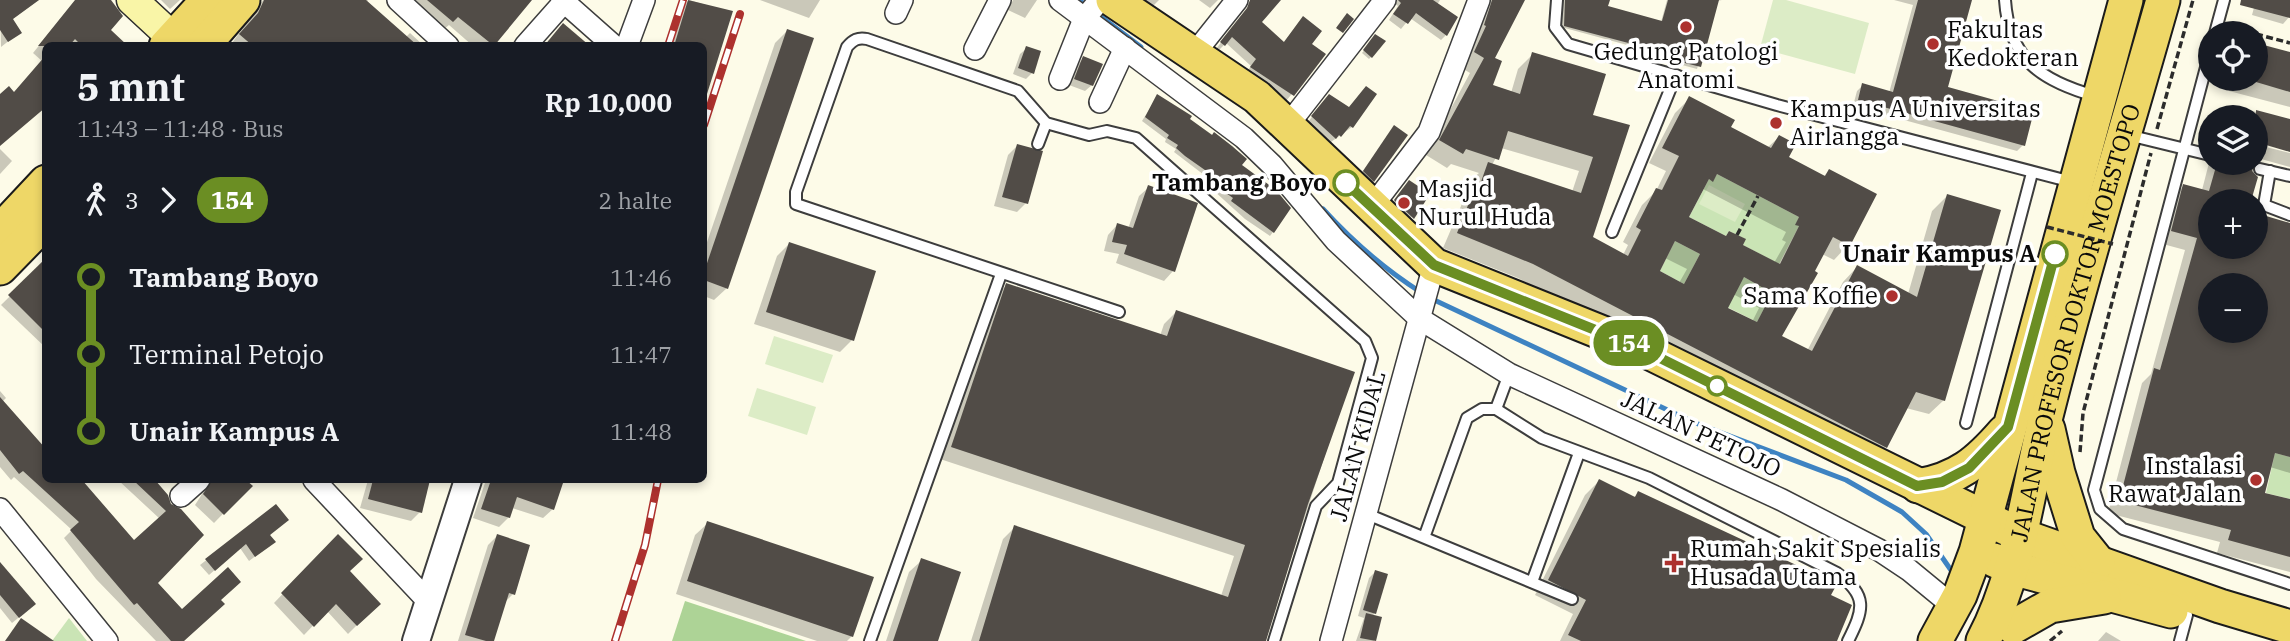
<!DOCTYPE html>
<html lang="id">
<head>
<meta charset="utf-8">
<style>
  body { margin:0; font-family:"IBM Plex Serif",serif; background:#242831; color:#f1f3f6; height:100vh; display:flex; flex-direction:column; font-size:26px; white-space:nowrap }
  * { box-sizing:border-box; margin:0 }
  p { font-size:23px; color:#9ea1a6 }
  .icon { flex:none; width:38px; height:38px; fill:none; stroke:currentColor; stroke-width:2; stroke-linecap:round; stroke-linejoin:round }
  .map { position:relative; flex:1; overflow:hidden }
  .side { position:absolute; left:42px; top:42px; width:665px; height:441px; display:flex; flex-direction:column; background:#171b24; border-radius:10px; box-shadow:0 4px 10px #0003 }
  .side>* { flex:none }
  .badge { padding:0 14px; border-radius:23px; font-size:24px; line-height:46px }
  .buttons { position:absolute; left:2198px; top:21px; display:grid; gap:14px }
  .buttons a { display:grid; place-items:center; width:70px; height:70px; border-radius:50%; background:#171b24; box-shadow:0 4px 10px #0003; font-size:35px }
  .map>.badge { position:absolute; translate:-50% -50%; box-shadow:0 0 0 4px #fff }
  .legs { display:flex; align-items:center; gap:10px; height:77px; padding:0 35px; font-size:23px }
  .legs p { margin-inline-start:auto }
  .summary { display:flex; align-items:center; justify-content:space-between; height:119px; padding:0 35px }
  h1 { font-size:38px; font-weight:800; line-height:52px }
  ul { padding:0 35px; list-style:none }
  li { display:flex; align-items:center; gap:24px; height:77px; font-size:26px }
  li i { display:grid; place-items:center; width:10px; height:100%; margin:0 9px; background:currentColor }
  li i::after { content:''; width:18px; height:18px; margin:-9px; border:5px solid; border-radius:50%; background:#171b24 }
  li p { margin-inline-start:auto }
  li:first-child i { background:linear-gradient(#0000 50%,currentColor 0) }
  li:last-child i { background:linear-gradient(currentColor 50%,#0000 0) }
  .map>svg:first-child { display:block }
  .green { fill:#cae4b5 }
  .forest { fill:#add396 }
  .pitch { fill:#dcecc6 }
  .shadow { fill:#0003; fill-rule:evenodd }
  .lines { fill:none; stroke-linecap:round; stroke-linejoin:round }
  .stream { stroke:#3e83c2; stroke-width:5 }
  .building { fill:#514c47; fill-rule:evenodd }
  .service-casing { stroke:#3d3d3d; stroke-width:14 }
  .minor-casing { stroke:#3d3d3d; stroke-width:24 }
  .tertiary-casing { stroke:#3d3d3d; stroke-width:30 }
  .secondary-casing { stroke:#2c2c2c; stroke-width:33 }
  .primary-casing { stroke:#1b1b1b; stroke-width:37 }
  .path { stroke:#2c2c2c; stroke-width:3.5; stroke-dasharray:7 3.5; stroke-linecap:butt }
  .service { stroke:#fff; stroke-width:10 }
  .minor { stroke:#fff; stroke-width:21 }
  .tertiary { stroke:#fff; stroke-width:26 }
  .secondary { stroke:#f9f5a7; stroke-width:30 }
  .primary { stroke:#eed767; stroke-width:33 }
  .rail-casing { stroke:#ad312e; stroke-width:8 }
  .rail { stroke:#fff; stroke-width:5; stroke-dasharray:16; stroke-linecap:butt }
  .path-bridge { stroke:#2c2c2c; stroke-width:3.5; stroke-dasharray:7 3.5; stroke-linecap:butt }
  .line-1-casing { stroke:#fff; stroke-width:16 }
  .line-1 { stroke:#6b8e23; stroke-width:10 }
  .poi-dot { fill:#ad312e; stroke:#fff; stroke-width:2.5 }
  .stop-1-dot { fill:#fff; stroke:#6b8e23; stroke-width:3.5 }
  .labels { text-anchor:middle; stroke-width:7; stroke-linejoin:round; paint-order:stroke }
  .poi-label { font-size:24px; fill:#0a0a0a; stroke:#fff; text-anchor:start }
  .stop-label { font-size:24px; font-weight:bold; fill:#0a0a0a; stroke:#fff; text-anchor:end }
  .street-label { font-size:24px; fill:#0a0a0a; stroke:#fff }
</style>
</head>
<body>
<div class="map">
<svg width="2290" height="641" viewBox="0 0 2290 641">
  <rect width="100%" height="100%" fill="#fdfbe8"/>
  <g class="green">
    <polygon points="1717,174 1799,217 1796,224 1799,226 1779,264 1743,245 1745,239 1729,231 1726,236 1689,217 1709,179 1713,181"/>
    <polygon points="1675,241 1700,254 1684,284 1660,271"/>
    <polygon points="1744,277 1772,293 1757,322 1715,301"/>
    <polygon points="2275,453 2290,457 2290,499 2266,493"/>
    <polygon points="69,618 87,641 52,641"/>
  </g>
  <polygon class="forest" points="685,601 806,641 672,641"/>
  <g class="pitch">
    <polygon points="1773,0 1786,0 1869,23 1855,74 1760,48"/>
    <polygon points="1709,185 1745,204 1735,222 1699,204"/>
    <polygon points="774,336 833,355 823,383 765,364"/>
    <polygon points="757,388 816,407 807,435 748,416"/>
  </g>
  <g class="shadow">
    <polygon points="0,0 39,0 11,20 20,32 1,47"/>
    <polygon points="82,0 108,0 108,31 125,46 46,46 46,112 42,109 0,145 0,96 14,94 42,61 33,53 71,6"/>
    <polygon points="161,0 180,0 170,9"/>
    <polygon points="263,0 368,0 366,3 406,37 410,33 424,46 234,46 232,43"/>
    <polygon points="406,0 530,0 491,46 473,46 449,25 443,30"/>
    <polygon points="689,0 730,12 704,99 704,46 666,46 677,12"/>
    <polygon points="760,0 820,0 809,18"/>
    <polygon points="1013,0 1037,0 1025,18 1008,10"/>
    <polygon points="1143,0 1159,0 1152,7"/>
    <polygon points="1199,0 1218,0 1210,8"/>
    <polygon points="1261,0 1279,0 1260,22 1283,43 1297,25 1310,44 1324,55 1286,101 1245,74 1251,66 1226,43 1218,51 1216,49 1243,14"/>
    <polygon points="1390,0 1440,0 1437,5 1446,35 1441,40 1410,18 1401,29 1389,20 1398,6"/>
    <path d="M1478,0H1523L1493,59L1491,86L1511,93L1518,69L1533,54L1591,116L1628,126L1590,238L1623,255L1628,245L1623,242L1642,205L1656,191L1666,171L1649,163L1675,113L1690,98L1729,128L1767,148L1779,137L1786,158L1823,177L1829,171L1874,195L1848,245L1834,260L1822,254L1779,336L1807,351L1843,282L1857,267L1908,294L1932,211L1947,196L1944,400L1929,414L1906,408L1886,447L1871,462L1518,278L1443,248L1473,178L1479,173L1451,164L1447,168L1426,155L1470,73L1460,67ZM1501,148L1579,171L1572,192L1492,165ZM1703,189L1786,232L1782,240L1786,242L1774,263L1687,218ZM1665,258L1687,269L1679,283L1658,272ZM1733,294L1759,308L1752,322L1726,308Z"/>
    <polygon points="1563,0 1608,0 1606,8 1661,22 1667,0 1722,0 1717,1 1697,69 1652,57 1653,52 1561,27"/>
    <polygon points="1894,0 1970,0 1946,89 2023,145 2017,151 1853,106 1857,91 1863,85 1889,93 1913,5"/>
    <polygon points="2256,0 2290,0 2289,17 2283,24 2252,15"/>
    <polygon points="787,31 727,288 714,300 704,296 704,251 775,43"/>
    <polygon points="1373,39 1371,57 1369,59 1362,53"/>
    <polygon points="2256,45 2290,54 2290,107 2229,91 2232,79 2256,79"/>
    <polygon points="1027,48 1032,73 1026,79 1013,74 1020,54"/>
    <polygon points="1084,58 1092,85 1085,91 1069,85 1078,64"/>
    <polygon points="1157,97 1236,151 1240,166 1273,232 1270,236 1245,219 1213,190 1216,186 1208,178 1174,152 1176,149 1165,142 1166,139 1142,121"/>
    <polygon points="1324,101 1352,127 1331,142 1308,122"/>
    <path d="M2234,106L2290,121V150L2259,141L2258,145L2290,153V167L2261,159L2252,169L2256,177L2250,201H2210V247H2256V215L2290,224V473L2270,467L2263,494L2290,501V572L2217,553L2220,542L2108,513L2142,383L2151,374L2185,250L2159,243L2171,198L2184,186L2202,190L2210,159V163H2256V117H2222ZM2210,285H2256V331H2210Z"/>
    <polygon points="1394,127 1373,181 1367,187 1358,178"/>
    <polygon points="1017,146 1026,203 1017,212 994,206 1008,155"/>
    <polygon points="0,149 12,161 0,174"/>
    <polygon points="1149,187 1173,271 1164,281 1116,263 1119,254 1104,251 1108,235 1117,225 1128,229 1139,196"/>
    <polygon points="1403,188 1428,195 1406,224 1389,207"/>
    <polygon points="789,244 852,340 840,352 754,324 777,256"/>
    <polygon points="46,261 46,348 1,305"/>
    <polygon points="1007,285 1160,336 1164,324 1176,312 1352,373 1264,641 971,641 1003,539 1015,527 1221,596 1234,556 940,459 995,296"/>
    <polygon points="0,391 6,398 2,402 46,480 79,480 133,543 160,519 118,480 151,480 167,496 170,506 156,583 182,612 219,600 182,641 156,641 96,579 64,538 72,530 14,477 11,480 0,467"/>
    <polygon points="211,480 243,480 250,486 214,523 195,505"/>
    <polygon points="368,480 428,480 420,512 411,521 360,508"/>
    <polygon points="486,480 563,480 553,509 543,518 512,508 509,517 499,527 473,518"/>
    <polygon points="1599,481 1633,498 1639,493 1829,596 1833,641 1560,641 1573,614 1535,595 1585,495"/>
    <polygon points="276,506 268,547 249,561 240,548 209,575 200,565"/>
    <polygon points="708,523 852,636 847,641 817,641 676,594 695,535"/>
    <polygon points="338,536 348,571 378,604 348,634 327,611 304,635 274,603"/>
    <polygon points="497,536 513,594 504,603 493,641 458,641 488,545"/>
    <polygon points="921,561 936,641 886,641 909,572"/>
    <polygon points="0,563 28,610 12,623 0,608"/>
    <polygon points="1375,572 1375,613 1372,616 1380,618 1374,641 1356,641 1364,618 1358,616 1369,578"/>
    <polygon points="2106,632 2121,641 2098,641"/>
  </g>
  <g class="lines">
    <g class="stream">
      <polyline points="1079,0 1088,7"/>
      <polyline points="1096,13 1141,47"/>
      <path d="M1323,209C1353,242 1384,269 1422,293"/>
      <polyline points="1430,298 1693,422 1846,480 1902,512 1926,534 1955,576"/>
    </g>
  </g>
  <g class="building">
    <polygon points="0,0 39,0 13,19 22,33 8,42 0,30"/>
    <polygon points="75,0 111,0 123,16 111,30 128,46 82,46 75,39 69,46 38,46"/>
    <polygon points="264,0 366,0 418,46 253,46 239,34 258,13"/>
    <polygon points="427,0 532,0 494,46 458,17 453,22"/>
    <polygon points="688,0 733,11 707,94 704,94 704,46 674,46"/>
    <polygon points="1250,0 1281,0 1262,22 1284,42 1303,16 1322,31 1312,44 1326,54 1294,96 1250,67 1256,59 1232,37 1225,46 1220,42 1247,8"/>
    <polygon points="1398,0 1433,0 1458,17 1447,36 1416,13 1408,24 1393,14 1401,3"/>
    <path d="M1492,0H1525L1495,58L1502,61L1493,85L1520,94L1532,52L1606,74L1593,115L1630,125L1593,237L1628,256L1641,230L1636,227L1656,188L1662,190L1679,156L1662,148L1689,96L1735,120L1731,127L1771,148L1779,135L1796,144L1789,157L1825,176L1829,169L1877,194L1850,246L1833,237L1815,271L1818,273L1782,336L1812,351L1857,265L1917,297L1947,194L2001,210L1945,401L1916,392L1887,448L1533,264L1457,233L1472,195L1476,196L1488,162L1581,193L1593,157L1508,131L1499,160L1466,149L1463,154L1439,140L1484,58L1474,52L1486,26L1484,25ZM1717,174L1799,217L1795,225L1799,226L1780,264L1743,245L1746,239L1729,231L1726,236L1689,217L1709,179L1713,182ZM1675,241L1700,254L1684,284L1660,271ZM1744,277L1772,293L1757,322L1728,308Z"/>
    <polygon points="1565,0 1610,0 1608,6 1662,21 1668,0 1719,0 1701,67 1653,55 1655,50 1564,26"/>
    <polygon points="1918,0 1972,0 1948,87 2034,111 2025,146 1858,100 1862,83 1893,92"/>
    <polygon points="2241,0 2290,0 2290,18 2240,5"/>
    <polygon points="1347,13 1354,19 1343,33 1336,28"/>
    <polygon points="563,23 590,46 544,46"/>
    <polygon points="787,29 814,38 728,289 704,280 704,272"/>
    <polygon points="1375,34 1386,41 1372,58 1363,50"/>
    <polygon points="2256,43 2290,52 2290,92 2256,82"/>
    <polygon points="1026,46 1041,51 1034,74 1018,68"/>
    <polygon points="46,55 46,107 0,146 0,94 9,86 14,92"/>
    <polygon points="1083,56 1103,64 1093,86 1074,79"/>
    <polygon points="1366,86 1377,94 1353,128 1350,126 1341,137 1339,135 1336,139 1311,116 1329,94 1349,107"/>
    <polygon points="1157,94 1192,116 1190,119 1212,135 1214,132 1232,146 1247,159 1242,165 1276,190 1291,208 1274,233 1231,201 1233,198 1216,186 1218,182 1212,175 1185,156 1176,148 1178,145 1167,138 1169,135 1145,117"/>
    <polygon points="2256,110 2290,119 2290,152 2256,142"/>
    <polygon points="1394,125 1408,135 1374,182 1363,171"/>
    <polygon points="1017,144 1043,151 1028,204 1002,197"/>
    <path d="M2217,163H2255L2252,171L2258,177L2251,201H2210V247H2256V213L2290,223V457L2275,453L2265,493L2290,499V557L2228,540L2231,530L2119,501L2154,368L2160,370L2197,238L2171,231L2183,184L2209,191ZM2210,285H2256V331H2210Z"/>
    <polygon points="1409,180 1430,194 1414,219 1394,200"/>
    <polygon points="1148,185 1198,203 1175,272 1124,254 1127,245 1112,242 1117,223 1133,228"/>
    <polygon points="789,242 876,271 854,341 766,312"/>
    <polygon points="46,258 46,333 8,295"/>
    <polygon points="1006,283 1167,336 1176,310 1355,372 1308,504 1266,641 979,641 1014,525 1228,597 1245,545 951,447"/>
    <polygon points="0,397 46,449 46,480 82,480 134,540 166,511 133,480 155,480 168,495 171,504 181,509 204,535 158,583 182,609 228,567 241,582 221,600 225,604 184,641 171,641 137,603 134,605 70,530 79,522 23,471 19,474 0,450"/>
    <polygon points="1599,479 1635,497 1638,491 1837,584 1831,595 1852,605 1837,641 1581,641 1568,635 1586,600 1548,580"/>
    <polygon points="212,480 246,480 253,486 224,515 203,494"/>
    <polygon points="373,480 430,480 422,513 368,499"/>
    <polygon points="491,480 564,480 554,510 517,497 510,518 481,509"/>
    <polygon points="276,504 289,520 270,535 276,542 255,557 246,544 215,571 205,559"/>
    <polygon points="707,521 874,577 853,637 687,581"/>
    <polygon points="338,534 363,559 350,571 381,604 357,626 336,604 314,627 281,593"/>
    <polygon points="497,534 530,545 515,595 509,593 494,641 486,641 465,635"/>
    <polygon points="921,558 961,572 938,641 893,641"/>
    <polygon points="0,562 36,604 19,618 0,595"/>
    <polygon points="1375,570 1388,574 1376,614 1363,610"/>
    <polygon points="1366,613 1382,617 1376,641 1360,638"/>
    <polygon points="21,618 54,641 5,641"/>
  </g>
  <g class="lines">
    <defs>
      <g id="service">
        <polyline points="1557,0 1555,27 1568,44 1777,105 2072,182"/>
        <path d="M2005,0C2009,60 2042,81 2095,96"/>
        <polyline points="2215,33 2224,0"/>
        <polyline points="2210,52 2094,490 2100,509 2123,529 2290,584"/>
        <polyline points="2128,135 2210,155"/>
        <polyline points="1038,144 1046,123"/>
        <polyline points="2260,169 2290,176"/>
        <polyline points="2270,171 2264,205 2290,215"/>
        <polyline points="1612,232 1676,75"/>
        <path d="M1119,312L796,204V192L847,47C853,40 858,37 867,39L1018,91L1046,123L1089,135L1107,131L1136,138L1365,341L1372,358L1338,483L1316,506L1274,641"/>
        <polyline points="1496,409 1509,374"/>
        <polyline points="1966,423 2032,173"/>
        <polyline points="1367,514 1572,599"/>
        <path d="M1425,535L1467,418L1482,409H1496L1542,438L1649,478L1837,573C1868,596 1864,609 1848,641"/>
        <polyline points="1532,582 1579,453"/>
        <polyline points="870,641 1001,274"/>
        <polyline points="2180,641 2187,615"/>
      </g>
      <g id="minor">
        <polyline points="398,0 448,46"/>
        <polyline points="562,0 614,46"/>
        <polyline points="1060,0 1244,138 1272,165 1336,241 1420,319 1509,374 1782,500 1879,550 1909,570 1954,607"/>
        <polyline points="896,13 902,0"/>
        <polyline points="525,46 564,2"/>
        <polyline points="627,46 644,0"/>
        <polyline points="975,49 1000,0"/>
        <polyline points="1194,54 1237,0"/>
        <polyline points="1060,79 1084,19 1100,0"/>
        <polyline points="1100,102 1125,48"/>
        <polyline points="1288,125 1385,0"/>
        <polyline points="1371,208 1429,132 1479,0"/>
        <polyline points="314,480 427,600"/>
        <polyline points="181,496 199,480"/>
        <polyline points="0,509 107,641"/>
        <polyline points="1331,641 1434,265"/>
      </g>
      <polyline id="tertiary" points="416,641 468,480"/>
      <polyline id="secondary" points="132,0 173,38"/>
      <g id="primary">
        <polyline points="1113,0 1257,97 1434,265 1640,348 2020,535 2220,606 2290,627"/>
        <polyline points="166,46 208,0"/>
        <polyline points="203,46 243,0"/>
        <polyline points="0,231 46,182"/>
        <polyline points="0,268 46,221"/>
        <polyline points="2048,429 2058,473 2078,537 2098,562"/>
        <path d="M1918,486C1958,479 1978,462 2004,432"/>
        <polyline points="1994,560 2012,568 2171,611"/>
        <polyline points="2013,627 2050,606 2104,597"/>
        <polyline points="1935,641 1960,595 1976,552 2126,0"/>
        <path id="s1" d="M1983,641C2020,571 2027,491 2046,416C2081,276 2124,138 2163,0"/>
      </g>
    </defs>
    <use href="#service" class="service-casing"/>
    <use href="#minor" class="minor-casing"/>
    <use href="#tertiary" class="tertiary-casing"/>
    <use href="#secondary" class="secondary-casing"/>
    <use href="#primary" class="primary-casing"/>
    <g class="path">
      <polyline points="2230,27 2253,33"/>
      <polyline points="2256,34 2290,43"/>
      <polyline points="2157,129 2193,0"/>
      <polyline points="1737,235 1758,196"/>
      <polyline points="2080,452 2083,413 2151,153"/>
      <polyline points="2050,641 2062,631"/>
    </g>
    <use href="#service" class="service"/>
    <use href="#minor" class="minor"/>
    <use href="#tertiary" class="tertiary"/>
    <use href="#secondary" class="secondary"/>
    <use href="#primary" class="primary"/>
    <defs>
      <g id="rail">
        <polyline points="668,46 683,0"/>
        <polyline points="704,125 740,14"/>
        <polyline points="615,641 645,545 658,480"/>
      </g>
    </defs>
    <use href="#rail" class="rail-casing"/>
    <use href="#rail" class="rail"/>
    <polyline class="path-bridge" points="2047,227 2113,244"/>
  </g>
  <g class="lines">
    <defs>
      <polyline id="line-1" points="1346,183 1434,265 1640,348 1917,486 1942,482 1969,468 2008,427 2055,254"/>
    </defs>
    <use href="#line-1" class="line-1-casing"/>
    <use href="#line-1" class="line-1"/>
  </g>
  <g class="poi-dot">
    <circle cx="1686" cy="27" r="7"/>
    <circle cx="1933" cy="44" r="7"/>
    <circle cx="1776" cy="123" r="7"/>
    <circle cx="1404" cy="203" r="7"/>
    <circle cx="1892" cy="296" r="7"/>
    <circle cx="2256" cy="480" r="7"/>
    <path d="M1670.5 552.5h7v7h7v7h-7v7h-7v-7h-7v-7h7z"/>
  </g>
  <g class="stop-1-dot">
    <circle cx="1346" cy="183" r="12"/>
    <circle cx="2055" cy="254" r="12"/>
    <circle cx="1717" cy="386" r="9"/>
  </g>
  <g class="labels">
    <g class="poi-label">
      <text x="1947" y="38">Fakultas<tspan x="1947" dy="28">Kedokteran</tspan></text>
      <text x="1686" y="60" text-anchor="middle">Gedung Patologi<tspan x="1686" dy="28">Anatomi</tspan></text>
      <text x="1790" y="117">Kampus A Universitas<tspan x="1790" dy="28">Airlangga</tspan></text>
      <text x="1418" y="197">Masjid<tspan x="1418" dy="28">Nurul Huda</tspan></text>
      <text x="1878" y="304" text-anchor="end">Sama Koffie</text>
      <text x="2242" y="474" text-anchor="end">Instalasi<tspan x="2242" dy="28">Rawat Jalan</tspan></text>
      <text x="1690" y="557">Rumah Sakit Spesialis<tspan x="1690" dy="28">Husada Utama</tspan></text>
    </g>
    <g class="stop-label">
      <text x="1327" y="191">Tambang Boyo</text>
      <text x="2036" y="262">Unair Kampus A</text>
    </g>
    <g class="street-label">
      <text dy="8" stroke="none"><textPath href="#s1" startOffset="332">JALAN PROFESOR DOKTOR MOESTOPO</textPath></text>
      <text transform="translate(1701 434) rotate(25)" y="8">JALAN PETOJO</text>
      <text transform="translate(1358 446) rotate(-75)" y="8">JALAN KIDAL</text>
    </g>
  </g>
</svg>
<div class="buttons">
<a><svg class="icon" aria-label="locate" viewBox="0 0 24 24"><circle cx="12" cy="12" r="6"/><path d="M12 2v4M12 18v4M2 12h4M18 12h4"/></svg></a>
<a><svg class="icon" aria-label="layers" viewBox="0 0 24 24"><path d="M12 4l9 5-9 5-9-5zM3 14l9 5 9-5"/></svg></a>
<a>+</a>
<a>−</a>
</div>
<b class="badge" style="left:1629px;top:343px;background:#6b8e23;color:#fff">154</b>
<section class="side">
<div class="summary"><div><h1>5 mnt</h1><p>11:43 – 11:48 · Bus</p></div><b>Rp 10,000</b></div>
<div class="legs"><svg class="icon" aria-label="walk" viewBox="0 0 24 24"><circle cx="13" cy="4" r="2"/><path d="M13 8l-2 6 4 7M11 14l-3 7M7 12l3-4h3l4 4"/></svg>3<svg class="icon" aria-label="forward" viewBox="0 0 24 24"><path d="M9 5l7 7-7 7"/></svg><b class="badge" style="background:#6b8e23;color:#fff">154</b><p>2 halte</p></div>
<ul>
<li><i style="color:#6b8e23"></i><b>Tambang Boyo</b><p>11:46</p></li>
<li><i style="color:#6b8e23"></i><span>Terminal Petojo</span><p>11:47</p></li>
<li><i style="color:#6b8e23"></i><b>Unair Kampus A</b><p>11:48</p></li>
</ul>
</section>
</div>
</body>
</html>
